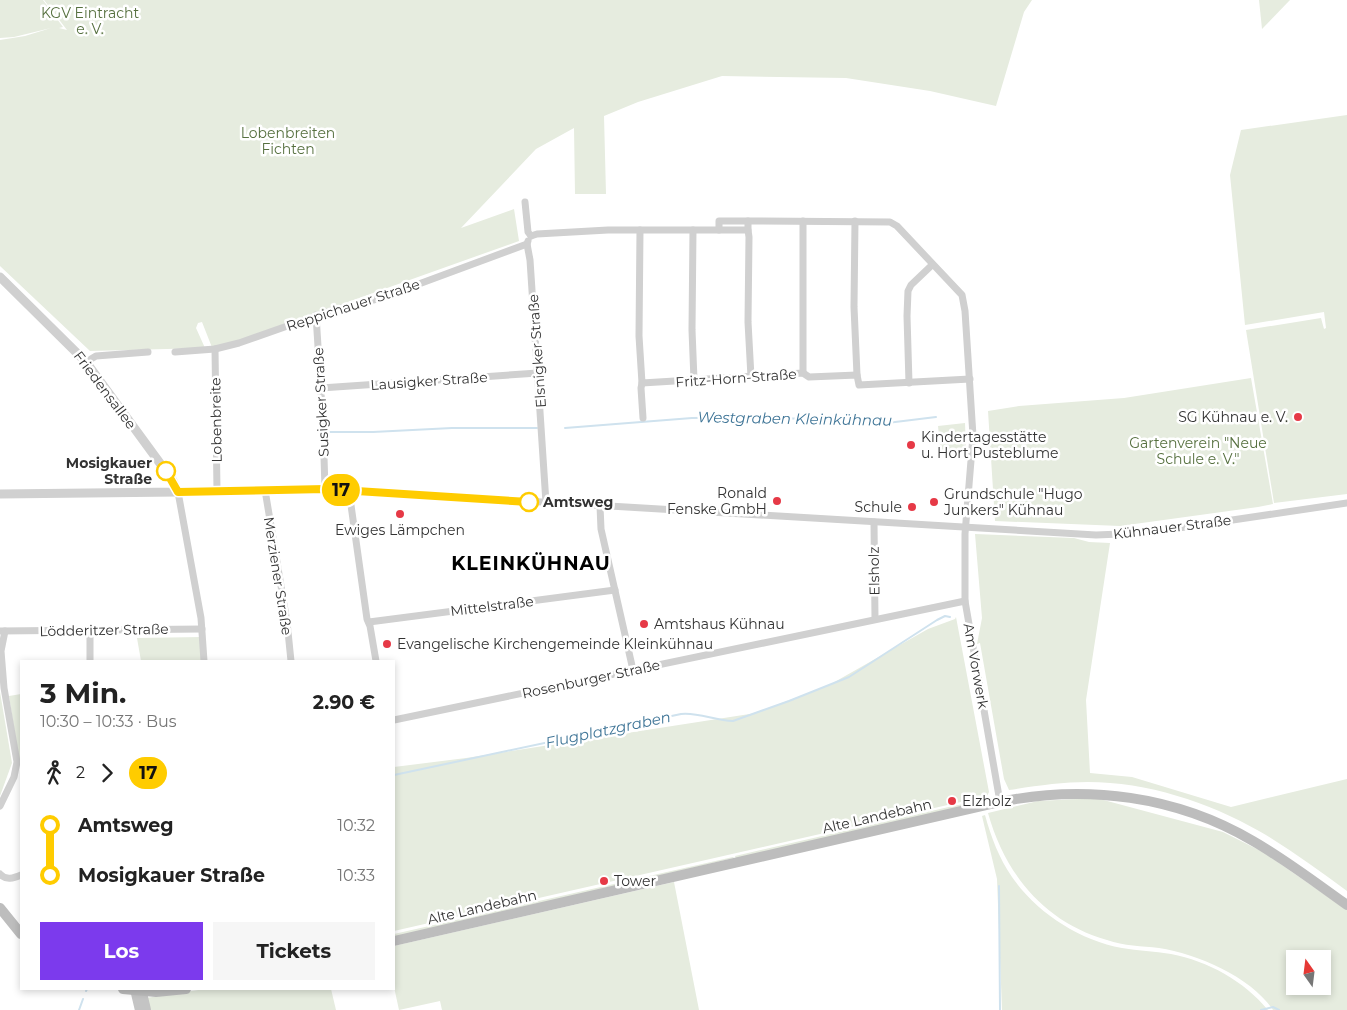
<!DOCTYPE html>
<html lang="de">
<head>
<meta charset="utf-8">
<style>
  body { margin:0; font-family:Montserrat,sans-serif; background:#f6f6f6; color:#222; height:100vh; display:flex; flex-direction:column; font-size:19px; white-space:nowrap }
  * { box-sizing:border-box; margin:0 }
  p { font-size:16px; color:#767676 }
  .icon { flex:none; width:28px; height:28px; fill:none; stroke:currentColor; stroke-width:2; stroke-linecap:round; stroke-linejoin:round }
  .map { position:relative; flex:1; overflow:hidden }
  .drawer { position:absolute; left:20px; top:660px; width:375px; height:330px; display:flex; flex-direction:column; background:#fff; border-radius:0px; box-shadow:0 2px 8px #0003 }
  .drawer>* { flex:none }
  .badge { padding:0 10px; border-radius:16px; font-size:18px; line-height:32px }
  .needle { width:32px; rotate:346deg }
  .tools { position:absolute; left:1286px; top:950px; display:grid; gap:10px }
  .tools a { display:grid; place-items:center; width:45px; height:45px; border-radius:0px; background:#fff; box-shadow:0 2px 8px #0003; font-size:25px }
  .map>.badge { position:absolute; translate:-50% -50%; box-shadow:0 0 0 2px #fff }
  .legs { display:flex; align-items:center; gap:8px; height:55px; padding:0 20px; font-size:16px }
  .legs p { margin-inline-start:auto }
  .headline { display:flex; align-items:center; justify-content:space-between; height:85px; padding:0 20px }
  h1 { font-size:28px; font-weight:700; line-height:38px }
  .primary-button { display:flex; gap:10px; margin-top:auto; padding:10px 20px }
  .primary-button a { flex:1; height:58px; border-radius:0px; background:#7c3aed; color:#fff; font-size:20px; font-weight:700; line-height:58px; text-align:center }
  .primary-button a+a { background:#f6f6f6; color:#222 }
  ul { padding:0 20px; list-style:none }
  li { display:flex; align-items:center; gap:18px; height:50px; font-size:19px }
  li i { display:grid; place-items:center; width:8px; height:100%; margin:0 6px; background:currentColor }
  li i::after { content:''; width:12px; height:12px; margin:-6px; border:4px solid; border-radius:50%; background:#fff }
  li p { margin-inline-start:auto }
  li:first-child i { background:linear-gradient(#0000 50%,currentColor 0) }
  li:last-child i { background:linear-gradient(currentColor 50%,#0000 0) }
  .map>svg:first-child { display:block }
  .green { fill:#e6ecdf; fill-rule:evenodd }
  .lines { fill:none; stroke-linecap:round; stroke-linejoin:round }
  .stream { stroke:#cfe2ee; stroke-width:2 }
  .taxiway { stroke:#c4c4c4; stroke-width:16 }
  .minor { stroke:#d0d0d0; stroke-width:7 }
  .tertiary { stroke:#d0d0d0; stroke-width:9 }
  .secondary { stroke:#bdbdbd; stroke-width:10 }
  .line-1-casing { stroke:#fff; stroke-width:11 }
  .line-1 { stroke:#fc0; stroke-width:8 }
  .poi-dot { fill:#e63946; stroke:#fff; stroke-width:2 }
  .stop-1-dot { fill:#fff; stroke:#fc0; stroke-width:2.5 }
  .labels { text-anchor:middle; stroke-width:5; stroke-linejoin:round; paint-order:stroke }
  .park-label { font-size:14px; fill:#56703f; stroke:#fff }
  .street-label { font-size:14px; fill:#333; stroke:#fff }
  .poi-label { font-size:14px; fill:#333; stroke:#fff; text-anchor:start }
  .stop-label { font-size:14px; font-weight:bold; fill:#333; stroke:#fff; text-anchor:end }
  .water-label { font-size:15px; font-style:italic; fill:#3f7597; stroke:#fff }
  .district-label { font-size:19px; font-weight:bold; letter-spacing:1px; fill:#000; stroke:#fff }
</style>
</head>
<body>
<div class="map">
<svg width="1347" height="1010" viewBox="0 0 1347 1010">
  <rect width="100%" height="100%" fill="#fff"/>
  <g class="green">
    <polygon points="0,0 43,0 63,27 59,28 67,30 44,0 1032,0 1024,12 996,106 930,91 846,78 722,76 638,102 604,116 606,194 575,194 574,128 536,149 461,228 514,209 519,241 213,350 202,322 198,323 196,328 205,348 90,351 0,266 0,40 25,36 51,28 14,37 0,38"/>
    <polygon points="1259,0 1290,0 1262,29"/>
    <polygon points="1347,115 1347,494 1274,503 1246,330 1321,318 1324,329 1326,328 1324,312 1245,325 1230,175 1241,130"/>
    <polygon points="1251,378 1273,504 1258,507 1120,526 995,521 988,411 1019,406 1124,398"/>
    <polygon points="965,423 966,452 941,454 938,426"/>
    <path d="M975,534L1074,538L1089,542L1110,543L1086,700L1090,773L1132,777L1231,807L1347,779V891C1318,870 1290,849 1259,831C1208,802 1147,782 1088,782C1062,782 1035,786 1009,790L1004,779L980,643L977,644L982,618Z"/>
    <polygon points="956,617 989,792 987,796 394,931 394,767 466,758 756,713 831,684 928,629 955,619"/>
    <polygon points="202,637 203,661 141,661 137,638"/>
    <polygon points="0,692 12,763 0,796"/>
    <polygon points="21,694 21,773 9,696"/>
    <path d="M1096,798L1223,832L1263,852L1347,910V1010H1273C1251,977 1198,954 1159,948C1142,946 1124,946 1107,940C1044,922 1005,874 988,813L1038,801ZM1295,959H1322V986H1295Z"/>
    <polygon points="989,799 988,801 736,859 735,856 953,806"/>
    <path d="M985,815C991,837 999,858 1012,877C1037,913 1079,940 1122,948C1138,951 1154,951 1171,954C1208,961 1244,981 1268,1010H1002L997,879L982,816Z"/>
    <polygon points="733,857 734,858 394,938 394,934"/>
    <polygon points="674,882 699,1010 442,1010 440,1001 399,1010 394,987 394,946"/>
    <polygon points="205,989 331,989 336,1010 136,1010 133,1000"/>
  </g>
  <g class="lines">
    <g class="stream">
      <polyline points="565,428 692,418 761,417 887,423 936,417"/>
      <polyline points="327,432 373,432 452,428 537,428"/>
      <path d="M394,775L681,714C699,712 715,721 733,721L789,701L849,677L937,620L945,616L950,617"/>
      <polyline points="999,886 1000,1010"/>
      <polyline points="86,991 87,989"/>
      <polyline points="79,1010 83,999"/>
      <polyline points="1261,1010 1273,1007 1279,1010"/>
    </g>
    <polyline class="taxiway" points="138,989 143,1010"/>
    <g class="minor">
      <polyline points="525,202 528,232 531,236"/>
      <polyline points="803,221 803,373"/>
      <polyline points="855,221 854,307 857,375"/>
      <polyline points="640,230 639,336 642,383 803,373 809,377 857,375 859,385 970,379"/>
      <polyline points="693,230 692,330 694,380"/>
      <polyline points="719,230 719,221 748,221"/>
      <polyline points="748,230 749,237 748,322 751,377"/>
      <polyline points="531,236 537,234 608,230 748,230 748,221 890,222 897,226 962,295 965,311 973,436 965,534 965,601 1000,802"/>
      <polyline points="528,241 527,244 530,260 546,503"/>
      <polyline points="316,315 323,425 325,489"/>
      <polyline points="215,349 217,491"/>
      <polyline points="175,352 215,349 239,343 330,311 381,298 527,244"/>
      <polyline points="86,362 96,356 148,352"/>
      <polyline points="642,383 641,388 643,418"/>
      <polyline points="909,383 907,316 908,291 911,285 932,265"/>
      <polyline points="321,388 538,373"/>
      <polyline points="265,490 287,622 291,661"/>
      <polyline points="349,491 367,619 370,626 376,661"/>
      <polyline points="600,506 601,529 633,670"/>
      <polyline points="874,522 875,619"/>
      <polyline points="369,622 615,590"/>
      <polyline points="0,631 202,629"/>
      <polyline points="90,661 90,630"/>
      <polyline points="204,661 201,618 178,492 325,489 1096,535 1145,533 1347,503"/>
      <polyline points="394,720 965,601"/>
      <polyline points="0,806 14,777 17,762 4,688 1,651 5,631"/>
      <path d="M0,874C6,881 14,878 21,875"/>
    </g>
    <polyline class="tertiary" points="0,277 86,362 173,481 178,492 0,494"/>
    <g class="secondary">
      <polyline points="0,908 21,934"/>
      <path d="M394,941L1000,802C1086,784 1177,796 1253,841C1286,860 1316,883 1347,905"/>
      <polyline points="123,989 156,992 186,989"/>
    </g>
  </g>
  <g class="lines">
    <defs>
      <polyline id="line-1" points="166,471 178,492 325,489 529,502"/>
    </defs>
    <use href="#line-1" class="line-1-casing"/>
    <use href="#line-1" class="line-1"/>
  </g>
  <g class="poi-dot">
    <circle cx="1298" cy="417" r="5"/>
    <circle cx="911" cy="445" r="5"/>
    <circle cx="777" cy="501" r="5"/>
    <circle cx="934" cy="502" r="5"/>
    <circle cx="912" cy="507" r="5"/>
    <circle cx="400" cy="514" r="5"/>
    <circle cx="644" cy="624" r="5"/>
    <circle cx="387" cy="644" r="5"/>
    <circle cx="952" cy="801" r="5"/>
    <circle cx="604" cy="881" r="5"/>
  </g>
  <g class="stop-1-dot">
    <circle cx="166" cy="471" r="9"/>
    <circle cx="529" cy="502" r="9"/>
  </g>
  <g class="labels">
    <g class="park-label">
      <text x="90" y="18">KGV Eintracht<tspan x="90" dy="16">e. V.</tspan></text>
      <text x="288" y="138">Lobenbreiten<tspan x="288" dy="16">Fichten</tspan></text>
      <text x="1198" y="448">Gartenverein "Neue<tspan x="1198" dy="16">Schule e. V."</tspan></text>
    </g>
    <g class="street-label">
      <text transform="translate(353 305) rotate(-18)" y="5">Reppichauer Straße</text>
      <text transform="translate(537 351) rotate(-94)" y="5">Elsnigker Straße</text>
      <text transform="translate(736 378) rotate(-4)" y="5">Fritz-Horn-Straße</text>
      <text transform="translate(429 381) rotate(-4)" y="5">Lausigker Straße</text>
      <text transform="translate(105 390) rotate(53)" y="5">Friedensallee</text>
      <text transform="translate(321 402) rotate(-93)" y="5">Susigker Straße</text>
      <text transform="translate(216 420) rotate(-91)" y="5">Lobenbreite</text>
      <text transform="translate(1172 527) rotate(-7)" y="5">Kühnauer Straße</text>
      <text transform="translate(874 571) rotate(-91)" y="5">Elsholz</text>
      <text transform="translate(278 576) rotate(81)" y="5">Merziener Straße</text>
      <text transform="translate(492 606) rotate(-7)" y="5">Mittelstraße</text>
      <text transform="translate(104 630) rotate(-1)" y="5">Lödderitzer Straße</text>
      <text transform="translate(976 666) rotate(80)" y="5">Am Vorwerk</text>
      <text transform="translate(591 679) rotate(-12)" y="5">Rosenburger Straße</text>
      <text transform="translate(877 816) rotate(-13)" y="5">Alte Landebahn</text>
      <text transform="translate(482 907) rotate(-13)" y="5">Alte Landebahn</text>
    </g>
    <g class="poi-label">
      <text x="1288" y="422" text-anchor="end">SG Kühnau e. V.</text>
      <text x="921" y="442">Kindertagesstätte<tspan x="921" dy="16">u. Hort Pusteblume</tspan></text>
      <text x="767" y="498" text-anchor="end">Ronald<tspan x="767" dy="16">Fenske GmbH</tspan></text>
      <text x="944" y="499">Grundschule "Hugo<tspan x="944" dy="16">Junkers" Kühnau</tspan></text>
      <text x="902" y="512" text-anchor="end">Schule</text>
      <text x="400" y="535" text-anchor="middle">Ewiges Lämpchen</text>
      <text x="654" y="629">Amtshaus Kühnau</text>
      <text x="397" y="649">Evangelische Kirchengemeinde Kleinkühnau</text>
      <text x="962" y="806">Elzholz</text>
      <text x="614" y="886">Tower</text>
    </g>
    <g class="stop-label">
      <text x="152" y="468">Mosigkauer<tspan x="152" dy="16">Straße</tspan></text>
      <text x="543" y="507" text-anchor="start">Amtsweg</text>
    </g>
    <g class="water-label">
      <text transform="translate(795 419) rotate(1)" y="5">Westgraben Kleinkühnau</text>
      <text transform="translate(608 730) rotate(-12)" y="5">Flugplatzgraben</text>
    </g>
    <g class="district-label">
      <text x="531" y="570">KLEINKÜHNAU</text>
    </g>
  </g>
</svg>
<div class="tools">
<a><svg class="needle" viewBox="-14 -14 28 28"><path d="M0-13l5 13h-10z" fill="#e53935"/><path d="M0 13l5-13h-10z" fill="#767676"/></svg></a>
</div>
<b class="badge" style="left:341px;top:490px;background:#fc0;color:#111">17</b>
<section class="drawer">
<div class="headline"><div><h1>3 Min.</h1><p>10:30 – 10:33 · Bus</p></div><b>2.90 €</b></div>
<div class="legs"><svg class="icon" aria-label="walk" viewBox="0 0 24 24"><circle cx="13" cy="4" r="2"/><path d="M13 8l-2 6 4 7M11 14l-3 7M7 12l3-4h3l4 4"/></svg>2<svg class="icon" aria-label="forward" viewBox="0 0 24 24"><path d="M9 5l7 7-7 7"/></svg><b class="badge" style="background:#fc0;color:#111">17</b></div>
<ul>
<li><i style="color:#fc0"></i><b>Amtsweg</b><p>10:32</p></li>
<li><i style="color:#fc0"></i><b>Mosigkauer Straße</b><p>10:33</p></li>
</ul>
<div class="primary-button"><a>Los</a><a>Tickets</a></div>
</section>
</div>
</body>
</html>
